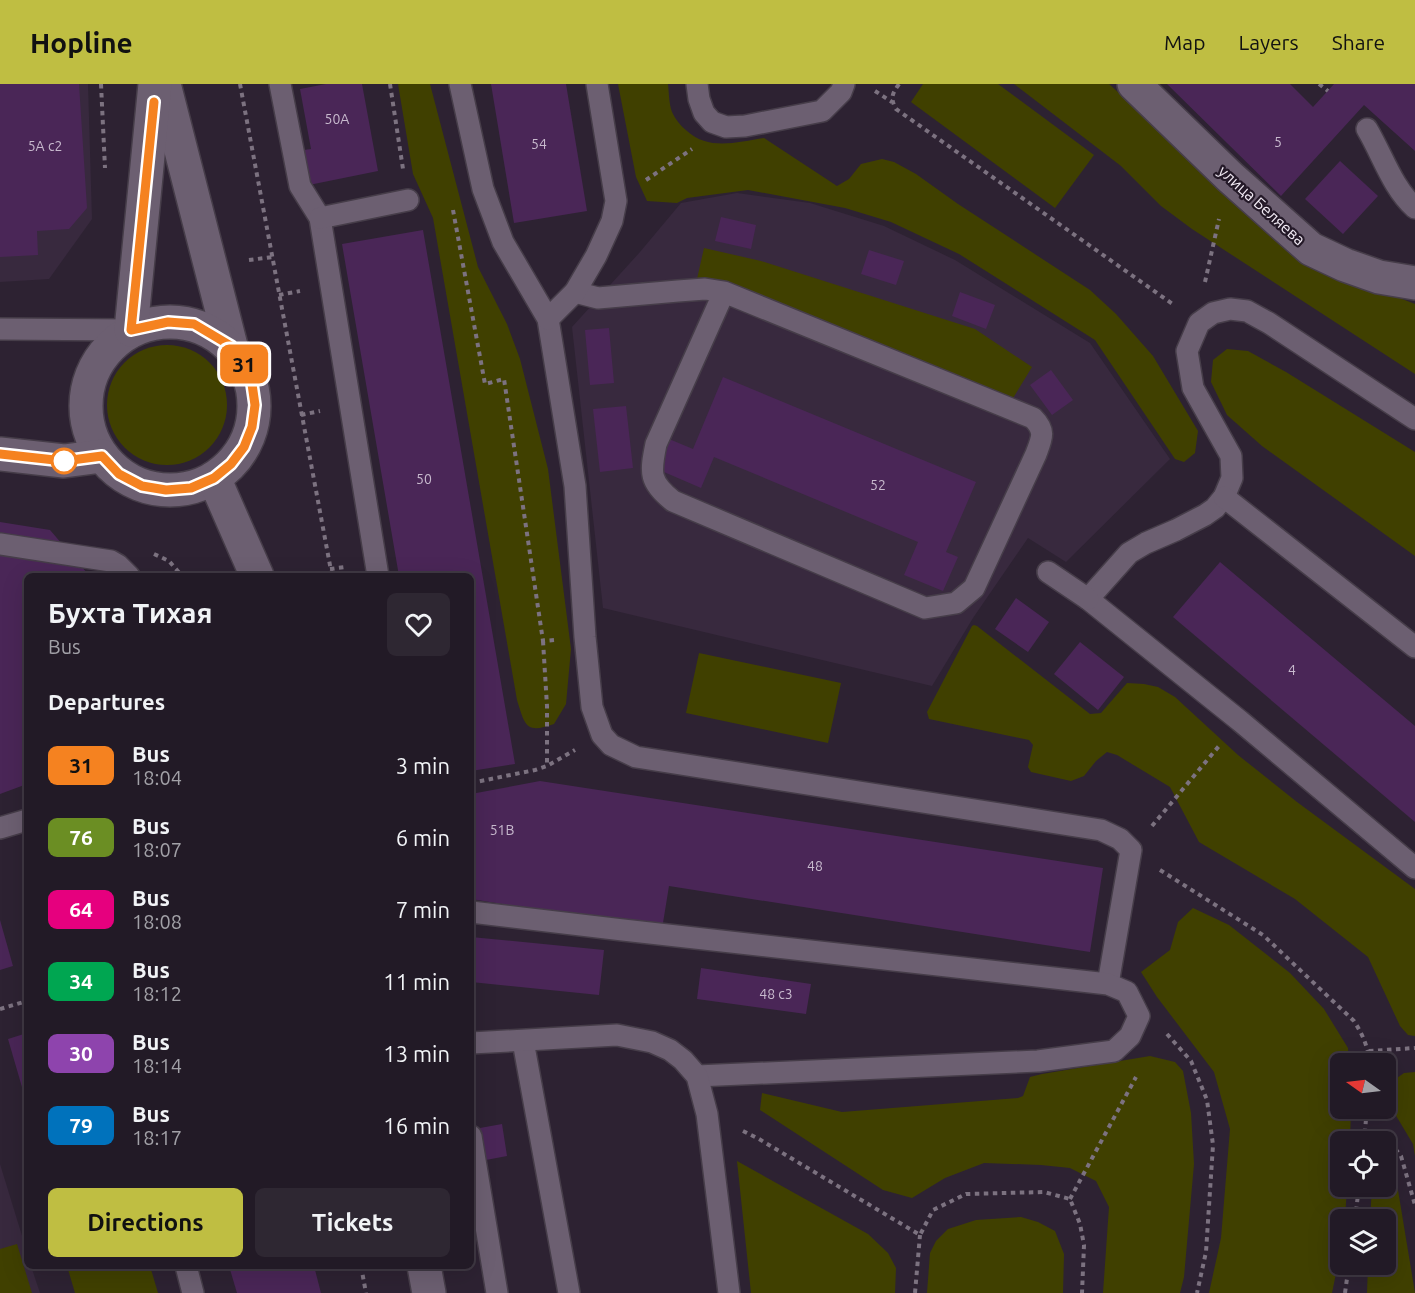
<!DOCTYPE html>
<html lang="en">
<head>
<meta charset="utf-8">
<style>
  body { margin:0; font-family:Ubuntu,sans-serif; background:#2e2732; color:#f1f3f6; height:100vh; display:flex; flex-direction:column; font-size:22px; white-space:nowrap }
  * { box-sizing:border-box; margin:0 }
  p { font-size:20px; color:#a2a1a7 }
  .icon { flex:none; width:33px; height:33px; fill:none; stroke:currentColor; stroke-width:2; stroke-linecap:round; stroke-linejoin:round }
  .map { position:relative; flex:1; overflow:hidden }
  .sheet { position:absolute; left:24px; top:489px; width:450px; height:696px; display:flex; flex-direction:column; background:#221a26; border-radius:9px; box-shadow:0 6px 24px #0002,0 0 0 2px #3f3843 }
  .sheet>* { flex:none }
  .badge { padding:0 12px; border-radius:9px; font-size:21px; line-height:39px }
  .needle { width:39px; rotate:284deg }
  .buttons { position:absolute; left:1330px; top:969px; display:grid; gap:12px }
  .buttons a { display:grid; place-items:center; width:66px; height:66px; border-radius:9px; background:#221a26; box-shadow:0 6px 24px #0002,0 0 0 2px #3f3843; font-size:30px }
  .map>.badge { position:absolute; translate:-50% -50%; box-shadow:0 0 0 3px #fff }
  h2 { padding:0 24px; font-size:22px; line-height:54px }
  .round { display:grid; place-items:center; flex:none; width:63px; height:63px; border-radius:9px; background:#2e2732 }
  .overview { display:flex; align-items:center; justify-content:space-between; height:102px; padding:0 24px }
  h1 { font-size:28px; font-weight:700; line-height:45px }
  .primary-button { display:flex; gap:12px; margin-top:auto; padding:12px 24px }
  .primary-button a { flex:1; height:69px; border-radius:9px; background:#bfbe42; color:#111; font-size:24px; font-weight:700; line-height:69px; text-align:center }
  .primary-button a+a { background:#2e2732; color:#f1f3f6 }
  ul { padding:0; list-style:none }
  li { display:flex; align-items:center; gap:18px; height:72px; padding:0 24px }
  li div { flex:1 }
  li b { display:block; font-size:22px }
  li em { font-style:normal }
  li .badge { min-width:66px; font-weight:700; text-align:center }
  header { display:flex; align-items:center; gap:36px; box-sizing:border-box; height:84px; padding:0 30px; background:#bfbe42; color:#111 }
  header strong { font-size:28px }
  nav { display:flex; gap:33px; margin-inline-start:auto; font-size:21px }
  .map>svg:first-child { display:block }
  .built { fill:#38293e }
  .green { fill:#404000 }
  .building { fill:#4a2657 }
  .lines { fill:none; stroke-linecap:round; stroke-linejoin:round }
  .service-casing { stroke:#463d49; stroke-width:24 }
  .minor-casing { stroke:#463d49; stroke-width:36 }
  .secondary-casing { stroke:#463d49; stroke-width:36 }
  .path { stroke:#7c7280; stroke-width:4; stroke-dasharray:4.5 4.5; stroke-linecap:butt }
  .service { stroke:#6c5f71; stroke-width:21 }
  .minor { stroke:#6c5f71; stroke-width:33 }
  .secondary { stroke:#6c5f71; stroke-width:33 }
  .line-casing { stroke:#fff; stroke-width:14 }
  .line { stroke:#f58220; stroke-width:9 }
  .stop-dot { fill:#fff; stroke:#f58220; stroke-width:3 }
  .labels { text-anchor:middle; stroke-width:4.5; stroke-linejoin:round; paint-order:stroke }
  .number-label { font-size:14px; fill:#c8bace }
  .street-label { font-size:16px; fill:#f2ebf5; stroke:#241928 }
</style>
</head>
<body>
<header>
<strong>Hopline</strong>
<nav><a>Map</a><a>Layers</a><a>Share</a></nav>
</header>
<div class="map">
<svg width="1415" height="1209" viewBox="0 0 1415 1209">
  <rect width="100%" height="100%" fill="#2d2232"/>
  <g class="built">
    <polygon points="0,0 88,0 92,135 49,195 0,198"/>
    <polygon points="737,109 810,119 884,142 955,176 1090,259 1170,375 1066,478 1028,454 973,534 932,602 603,524 572,243 640,168 681,119"/>
    <polygon points="0,1080 27,1168 27,1182 31,1182 40,1209 0,1209"/>
  </g>
  <g class="green">
    <path d="M398,0H430L478,183L507,240L520,275L548,385L571,565L566,620L554,640C526,650 525,642 517,616L433,134L413,90Z"/>
    <path d="M618,0H668C669,9 669,20 672,28C675,35 681,42 687,47C709,67 737,58 764,54L837,102L849,95L861,80L882,75L894,78L916,90L958,120L1090,206L1116,230L1153,272L1198,347L1195,369L1184,378L1175,375L1095,256L959,170L891,138L845,124L748,106L687,114L677,119L647,117L636,93Z"/>
    <polygon points="923,0 998,0 1094,71 1055,124 911,18"/>
    <polygon points="1014,0 1109,0 1302,174 1348,194 1415,220 1415,290 1192,145 1161,122 1121,82"/>
    <polygon points="704,164 761,177 975,245 1032,283 1010,319 697,195"/>
    <circle cx="167" cy="321" r="60"/>
    <polygon points="1227,265 1248,267 1286,288 1415,368 1415,472 1262,362 1227,331 1211,298 1213,276"/>
    <polygon points="974,541 977,542 1090,630 1101,629 1127,599 1144,600 1158,603 1175,613 1238,671 1297,718 1415,805 1415,952 1408,951 1400,942 1368,873 1295,815 1199,758 1170,703 1117,671 1107,668 1096,677 1084,692 1071,697 1031,688 1028,683 1033,661 1029,656 929,635 927,628 972,542"/>
    <polygon points="699,569 841,599 828,659 686,629"/>
    <polygon points="1193,824 1229,841 1290,889 1324,925 1348,964 1349,979 1341,980 1341,1024 1351,1025 1350,1057 1341,1058 1341,1102 1347,1103 1345,1135 1341,1136 1341,1165 1332,1209 1209,1209 1221,1154 1230,1045 1214,988 1157,913 1141,888 1170,866 1178,838"/>
    <polygon points="1150,972 1175,978 1183,987 1191,1029 1194,1080 1184,1193 1180,1209 1103,1209 1109,1123 1096,1097 1070,1084 1041,1081 984,1079 945,1094 912,1114 883,1106 760,1026 762,1009 842,1028 1018,1014 1023,1012 1030,993 1042,990"/>
    <polygon points="1415,988 1415,1072 1413,1060 1395,1030 1392,1008 1397,994 1404,989"/>
    <polygon points="1386,1076 1390,1079 1397,1100 1415,1209 1367,1209 1368,1181 1386,1180 1386,1136 1370,1135 1372,1103 1386,1102"/>
    <polygon points="737,1077 868,1150 888,1169 896,1184 895,1209 751,1209"/>
    <polygon points="1021,1133 1038,1138 1055,1147 1064,1170 1063,1209 927,1209 930,1169 936,1157 948,1145 976,1136"/>
    <polygon points="17,1160 32,1209 0,1209 0,1165"/>
    <polygon points="67,1182 150,1182 158,1209 75,1209"/>
  </g>
  <g class="building">
    <polygon points="0,0 79,0 87,124 69,145 37,147 38,171 0,173"/>
    <polygon points="326,0 362,0 378,87 304,102 297,67 311,65 300,5"/>
    <polygon points="491,0 566,0 587,127 514,139"/>
    <polygon points="1167,0 1290,0 1313,23 1334,0 1415,0 1415,67 1364,21 1281,112"/>
    <polygon points="1340,77 1378,112 1343,150 1305,115"/>
    <polygon points="721,133 756,141 751,165 715,157"/>
    <polygon points="423,146 515,680 471,687 471,492 399,492 342,160"/>
    <polygon points="869,166 904,177 896,201 861,190"/>
    <polygon points="960,208 995,221 986,245 952,232"/>
    <polygon points="609,244 614,299 590,301 585,246"/>
    <polygon points="1051,286 1073,316 1052,331 1030,301"/>
    <polygon points="723,293 976,398 946,468 958,473 943,507 904,491 918,458 714,373 701,404 657,385 669,355 693,365"/>
    <polygon points="626,322 633,384 600,388 593,325"/>
    <polygon points="0,438 50,446 87,489 89,492 27,492 27,700 0,710"/>
    <polygon points="1220,478 1415,642 1415,738 1173,533"/>
    <polygon points="1016,514 1049,538 1028,568 995,545"/>
    <polygon points="1080,558 1124,593 1098,626 1054,590"/>
    <polygon points="540,697 1103,784 1090,868 669,802 662,845 471,815 471,710"/>
    <polygon points="0,836 13,882 0,886"/>
    <polygon points="471,853 604,866 599,911 471,898"/>
    <polygon points="701,884 811,900 806,930 697,915"/>
    <polygon points="27,949 27,1009 24,1010 8,955"/>
    <polygon points="502,1040 507,1072 486,1076 480,1044"/>
    <polygon points="229,1182 314,1182 321,1209 237,1209"/>
  </g>
  <g class="lines">
    <defs>
      <g id="service">
        <polyline points="280,0 300,102 320,134 378,492"/>
        <polyline points="460,0 483,105 503,158 548,235 575,402 585,553 592,623 602,651 611,661 636,673 1101,746 1120,755 1131,766 1108,900"/>
        <polyline points="697,0 699,15 704,29 712,38 726,43 745,42 822,27 841,8 844,0"/>
        <path d="M1367,45C1383,72 1392,103 1415,124"/>
        <polyline points="320,134 408,116"/>
        <path d="M575,208L598,214L678,207L705,205L724,208L656,360C650,389 649,398 673,417L925,524L956,519L974,504L1036,370C1042,354 1046,347 1033,334L724,208"/>
        <polyline points="548,235 575,208 596,172 612,137 616,117 597,0"/>
        <polyline points="0,245 131,246"/>
        <polyline points="1415,335 1269,239 1247,227 1230,225 1213,229 1199,239 1187,267 1193,304 1231,372 1232,394 1224,413 1215,424 1205,431 1176,446 1146,459 1129,469 1088,515 1240,637 1415,784"/>
        <polyline points="1224,413 1415,563"/>
        <polyline points="0,460 111,477 118,481 129,492"/>
        <polyline points="1048,488 1088,515"/>
        <polyline points="0,744 27,736"/>
        <polyline points="471,828 623,846 1108,900 1127,908 1139,932 1130,952 1114,967 1038,977 697,992"/>
        <polyline points="523,957 569,1209"/>
        <polyline points="471,959 617,951 652,958 670,966 683,976 697,992 707,1030 729,1209"/>
        <polyline points="471,1052 497,1209"/>
        <polyline points="186,1182 193,1209"/>
      </g>
      <polyline id="minor" points="1134,0 1230,93 1311,165 1345,181 1379,193 1415,199"/>
      <g id="secondary">
        <polyline points="164,0 231,262"/>
        <circle cx="170" cy="322" r="84"/>
        <polyline points="131,246 155,0"/>
        <polyline points="0,370 64,377 102,372"/>
        <polyline points="214,394 257,492"/>
        <polyline points="424,1182 429,1209"/>
      </g>
    </defs>
    <use href="#service" class="service-casing"/>
    <use href="#minor" class="minor-casing"/>
    <use href="#secondary" class="secondary-casing"/>
    <g class="path">
      <polyline points="101,0 105,84"/>
      <polyline points="240,0 332,492"/>
      <polyline points="390,0 403,85"/>
      <path d="M899,0C892,10 890,14 896,25L1174,221"/>
      <polyline points="1319,0 1328,7"/>
      <polyline points="875,7 892,18"/>
      <polyline points="646,96 692,65"/>
      <polyline points="453,126 485,300 504,295 543,557 554,556"/>
      <polyline points="249,176 273,173"/>
      <polyline points="1205,198 1219,135"/>
      <polyline points="279,211 300,207"/>
      <polyline points="301,331 320,327"/>
      <polyline points="154,470 169,477 182,492"/>
      <polyline points="330,485 345,483"/>
      <polyline points="543,557 547,622 547,681"/>
      <polyline points="471,699 535,686 547,682 575,666"/>
      <polyline points="1152,742 1219,662"/>
      <path d="M1160,786L1263,851L1354,937C1363,951 1368,963 1370,980"/>
      <polyline points="0,925 27,917"/>
      <polyline points="1167,950 1191,977 1207,1016 1213,1061 1206,1168 1197,1209"/>
      <polyline points="1369,967 1415,964"/>
      <polyline points="743,1047 759,1055 920,1151 933,1126 966,1110 1044,1108 1070,1115 1080,1140 1084,1161 1082,1209"/>
      <polyline points="1364,1058 1367,1024"/>
      <polyline points="1386,1063 1397,1067 1401,1072 1415,1121"/>
      <polyline points="1070,1115 1136,993"/>
      <polyline points="1355,1136 1359,1102"/>
      <polyline points="361,1182 366,1209"/>
      <polyline points="915,1209 920,1151"/>
      <polyline points="1345,1209 1349,1180"/>
    </g>
    <use href="#service" class="service"/>
    <use href="#minor" class="minor"/>
    <use href="#secondary" class="secondary"/>
  </g>
  <g class="lines">
    <defs>
      <polyline id="line" points="0,370 64,377 102,372 119,390 142,402 166,406 191,404 214,394 231,380 244,363 252,343 255,321 252,300 244,280 231,262 194,240 168,238 131,246 154,18"/>
    </defs>
    <use href="#line" class="line-casing"/>
    <use href="#line" class="line"/>
  </g>
  <circle class="stop-dot" cx="64" cy="377" r="12"/>
  <g class="labels">
    <g class="number-label">
      <text x="337" y="40">50А</text>
      <text x="1278" y="63">5</text>
      <text x="539" y="65">54</text>
      <text x="45" y="67">5А с2</text>
      <text x="424" y="400">50</text>
      <text x="878" y="406">52</text>
      <text x="1292" y="591">4</text>
      <text x="502" y="751">51В</text>
      <text x="815" y="787">48</text>
      <text x="776" y="915">48 с3</text>
    </g>
    <g class="street-label">
      <text transform="translate(1262 121) rotate(42)" y="6">улица Беляева</text>
    </g>
  </g>
</svg>
<div class="buttons">
<a><svg class="needle" viewBox="-14 -14 28 28"><path d="M0-13l5 13h-10z" fill="#e53935"/><path d="M0 13l5-13h-10z" fill="#a2a1a7"/></svg></a>
<a><svg class="icon" aria-label="locate" viewBox="0 0 24 24"><circle cx="12" cy="12" r="6"/><path d="M12 2v4M12 18v4M2 12h4M18 12h4"/></svg></a>
<a><svg class="icon" aria-label="layers" viewBox="0 0 24 24"><path d="M12 4l9 5-9 5-9-5zM3 14l9 5 9-5"/></svg></a>
</div>
<b class="badge" style="left:244px;top:280px;background:#f58220;color:#111">31</b>
<section class="sheet">
<div class="overview"><div><h1>Бухта Тихая</h1><p>Bus</p></div><a class="round"><svg class="icon" aria-label="heart" viewBox="0 0 24 24"><path d="M12 20l-8-8c-3-5 5-10 8-4 3-6 11-1 8 4z"/></svg></a></div>
<h2>Departures</h2>
<ul>
<li><span class="badge" style="background:#f58220;color:#111">31</span><div><b>Bus</b><p>18:04</p></div><em>3 min</em></li>
<li><span class="badge" style="background:#6b8e23;color:#fff">76</span><div><b>Bus</b><p>18:07</p></div><em>6 min</em></li>
<li><span class="badge" style="background:#e6007e;color:#fff">64</span><div><b>Bus</b><p>18:08</p></div><em>7 min</em></li>
<li><span class="badge" style="background:#00a651;color:#fff">34</span><div><b>Bus</b><p>18:12</p></div><em>11 min</em></li>
<li><span class="badge" style="background:#8e44ad;color:#fff">30</span><div><b>Bus</b><p>18:14</p></div><em>13 min</em></li>
<li><span class="badge" style="background:#0072bc;color:#fff">79</span><div><b>Bus</b><p>18:17</p></div><em>16 min</em></li>
</ul>
<div class="primary-button"><a>Directions</a><a>Tickets</a></div>
</section>
</div>
</body>
</html>
